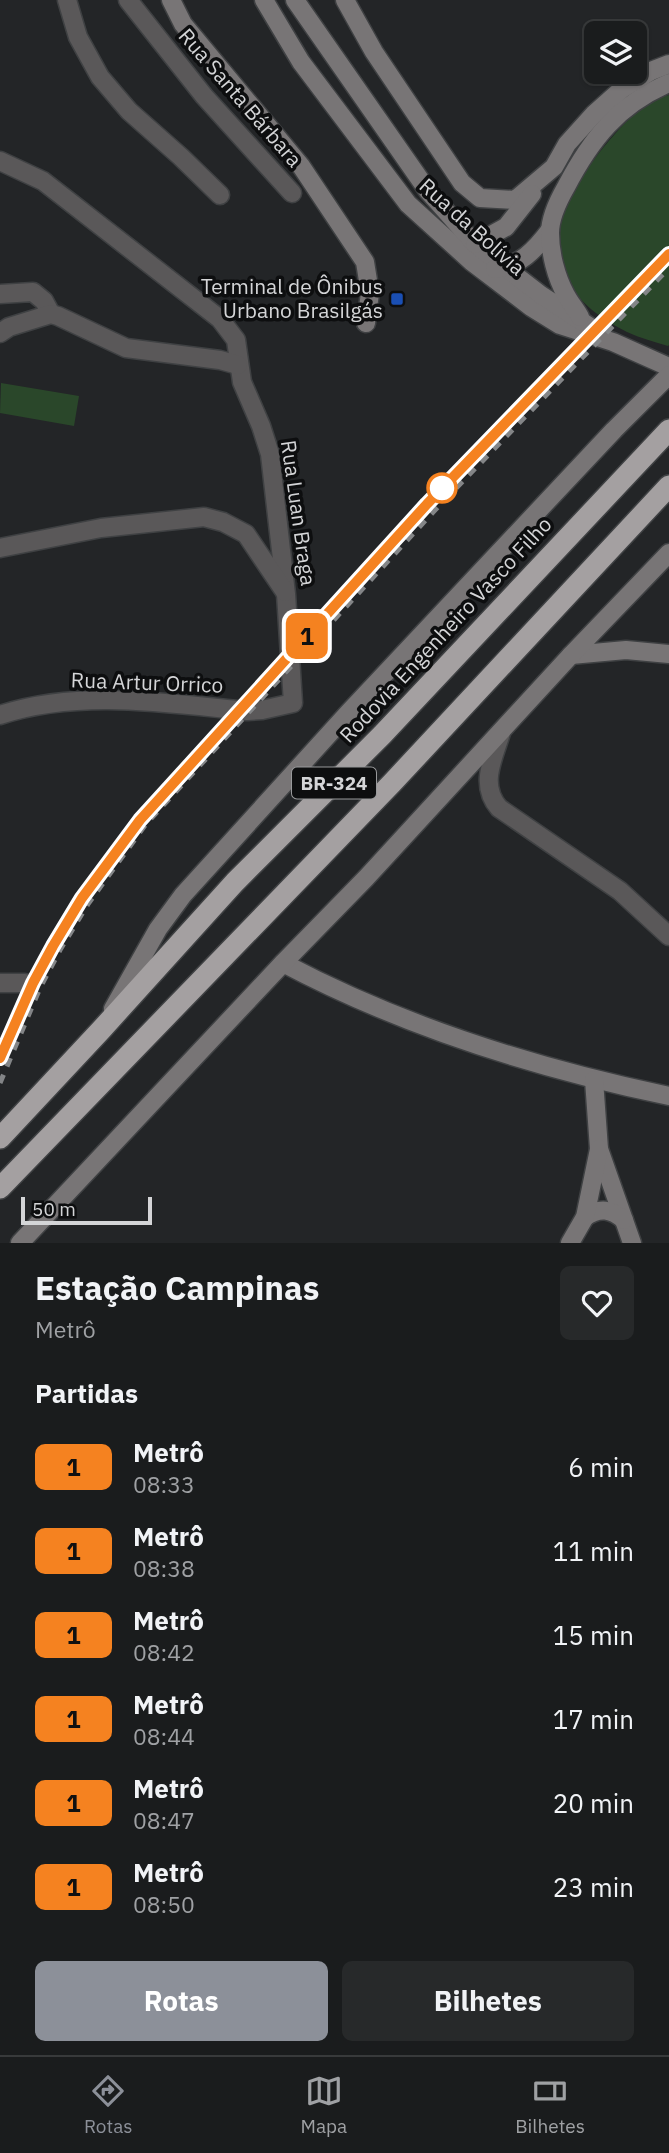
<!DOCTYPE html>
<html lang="pt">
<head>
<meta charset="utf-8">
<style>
  body { margin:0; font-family:"IBM Plex Sans",sans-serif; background:#27292a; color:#f1f3f6; height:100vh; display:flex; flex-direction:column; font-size:26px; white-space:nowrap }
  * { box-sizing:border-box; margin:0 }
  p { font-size:23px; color:#9fa1a4 }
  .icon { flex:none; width:38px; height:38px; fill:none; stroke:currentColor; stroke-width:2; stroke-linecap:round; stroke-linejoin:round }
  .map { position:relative; height:1243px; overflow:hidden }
  .sheet { display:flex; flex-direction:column; background:#1a1c1d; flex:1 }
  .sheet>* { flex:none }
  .badge { padding:0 14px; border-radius:10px; font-size:24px; line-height:46px }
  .buttons { position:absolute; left:584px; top:21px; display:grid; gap:14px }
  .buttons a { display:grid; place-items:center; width:63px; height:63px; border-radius:10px; background:#1a1c1d; box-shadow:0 2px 5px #0004,0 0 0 2px #383a3b; font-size:35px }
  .scale { position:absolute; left:21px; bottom:18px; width:131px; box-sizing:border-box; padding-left:7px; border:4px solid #d4d5d7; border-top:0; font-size:19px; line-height:24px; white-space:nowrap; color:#d4d5d7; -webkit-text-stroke:5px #0d0e0f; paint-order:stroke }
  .map>.badge { position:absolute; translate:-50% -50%; box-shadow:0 0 0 4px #fff }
  h2 { padding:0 35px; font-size:26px; line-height:63px }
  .round { display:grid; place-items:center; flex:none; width:74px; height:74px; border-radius:10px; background:#27292a }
  .summary { display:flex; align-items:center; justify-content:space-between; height:119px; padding:0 35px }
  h1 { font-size:33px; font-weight:700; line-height:52px }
  .cta { display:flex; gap:14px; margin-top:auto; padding:14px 35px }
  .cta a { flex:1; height:80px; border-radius:10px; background:#8c9099; color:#fff; font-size:28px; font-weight:700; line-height:80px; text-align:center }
  .cta a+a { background:#27292a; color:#f1f3f6 }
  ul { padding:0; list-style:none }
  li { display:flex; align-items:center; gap:21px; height:84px; padding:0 35px }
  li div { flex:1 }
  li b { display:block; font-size:26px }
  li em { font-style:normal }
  li .badge { min-width:77px; font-weight:700; text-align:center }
  .menu { display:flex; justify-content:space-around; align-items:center; height:98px; border-top:2px solid #383a3b; background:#1a1c1d; font-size:19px; color:#9fa1a4 }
  .menu a { display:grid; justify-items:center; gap:4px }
  .menu .on { color:#8c9099 }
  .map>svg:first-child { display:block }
  .green { fill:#2a472a }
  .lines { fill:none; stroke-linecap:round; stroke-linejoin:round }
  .street-casing { stroke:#3f4143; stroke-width:21 }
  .secondary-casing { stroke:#3f4143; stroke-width:21 }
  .highway-casing { stroke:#3f4143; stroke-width:24 }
  .street { stroke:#5a5859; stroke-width:18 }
  .secondary { stroke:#787576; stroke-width:18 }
  .highway { stroke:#a4a0a1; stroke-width:21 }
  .rail { stroke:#838587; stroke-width:5; stroke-dasharray:9 9; stroke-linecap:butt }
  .line-casing { stroke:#fff; stroke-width:16 }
  .line { stroke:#f58220; stroke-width:10 }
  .transit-dot { fill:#1a4fb4; stroke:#0d0e0f; stroke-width:2.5 }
  .stop-dot { fill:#fff; stroke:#f58220; stroke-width:3.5 }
  .labels { text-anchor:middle; stroke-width:7; stroke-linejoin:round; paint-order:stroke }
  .shield { fill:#0d0e0f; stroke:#98999b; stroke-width:2 }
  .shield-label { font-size:19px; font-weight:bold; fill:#d4d5d7 }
  .street-label { font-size:21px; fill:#d4d5d7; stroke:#0d0e0f }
  .poi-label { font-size:21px; fill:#d4d5d7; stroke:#0d0e0f; text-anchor:end }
</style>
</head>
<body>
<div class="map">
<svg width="669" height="1243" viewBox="0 0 669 1243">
  <rect width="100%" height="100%" fill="#232527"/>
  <g class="green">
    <path d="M669,95V345L668,346C655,342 640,338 627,332C593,315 561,290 559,249C558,243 556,234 557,228C562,201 583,174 599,153C617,131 640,102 669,95Z"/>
    <polygon points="1,383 79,396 74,426 0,413"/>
  </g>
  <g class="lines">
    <defs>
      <g id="street">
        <polyline points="67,0 78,37 100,77 129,111 181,157 220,195"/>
        <polyline points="128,0 204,96 292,193"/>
        <path d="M0,161L43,181L220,319L236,340L242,382L261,426L270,454L286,594L293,703L262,710L247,711C166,703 79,689 0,715"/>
        <polyline points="0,294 33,292 44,301 51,314"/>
        <polyline points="0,333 9,327 51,314 58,316 126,348 220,360 238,365"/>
        <polyline points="0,548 101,528 204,517 223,522 246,534 285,592"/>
        <path d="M501,733C493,759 479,785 499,808L620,891L669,936"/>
        <polyline points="0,983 25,983"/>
      </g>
      <g id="secondary">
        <polyline points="171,0 183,24 301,166 365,262 370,293 366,323"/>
        <polyline points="264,0 301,62 408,204 472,262 531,307 560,325 613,342 669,367"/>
        <polyline points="295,0 428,191 475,244 541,295 595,330"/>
        <polyline points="345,0 374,52 462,183 480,198 515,200 554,167 567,144 594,114 622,89 651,71 669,64"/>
        <polyline points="475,244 506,227 532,194"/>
        <path d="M495,269C520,266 535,250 550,230"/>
        <path d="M580,317C576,309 570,303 566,295C556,277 550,253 550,233C550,217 558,201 566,187C591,139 618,105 669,83"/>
        <polyline points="571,655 626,650 669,654"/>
        <path d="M283,963C404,1027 535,1068 669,1096"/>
        <polyline points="113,1009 158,929 183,895 349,712 614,430 669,375"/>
        <polyline points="594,1080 599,1149 632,1243"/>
        <path d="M585,1217C600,1207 611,1209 624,1220"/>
        <polyline points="20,1243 283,963 366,878 571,655 669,553"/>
        <polyline points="570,1243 585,1217 599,1149"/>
      </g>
      <g id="highway">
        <polyline points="0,1138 101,1030 235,882 382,735 669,430"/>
        <polyline points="0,1188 392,783 669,486"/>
      </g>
    </defs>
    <use href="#street" class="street-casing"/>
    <use href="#secondary" class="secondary-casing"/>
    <use href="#highway" class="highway-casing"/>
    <use href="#street" class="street"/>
    <use href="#secondary" class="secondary"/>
    <use href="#highway" class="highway"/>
    <g class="rail">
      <polyline points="651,273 669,254"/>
      <polyline points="0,1083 40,988 60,950 88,904 146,824 435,510 669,268"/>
    </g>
  </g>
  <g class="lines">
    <defs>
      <polyline id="line" points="0,1058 33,983 53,946 82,898 140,820 427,504 669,254"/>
    </defs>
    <use href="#line" class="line-casing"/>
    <use href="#line" class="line"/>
  </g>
  <rect class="transit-dot" x="390" y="292" width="14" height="14" rx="3.5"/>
  <circle class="stop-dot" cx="442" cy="488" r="14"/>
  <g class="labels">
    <rect class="shield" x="292" y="767.5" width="84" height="31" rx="5"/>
    <g class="shield-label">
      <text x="334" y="790">BR-324</text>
    </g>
    <g class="street-label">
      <text transform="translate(240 98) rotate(49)" y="7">Rua Santa Bárbara</text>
      <text transform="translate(472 227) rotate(42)" y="7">Rua da Bolívia</text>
      <text transform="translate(298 513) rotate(82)" y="7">Rua Luan Braga</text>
      <text transform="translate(446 630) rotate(-47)" y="7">Rodovia Engenheiro Vasco Filho</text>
      <text transform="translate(147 683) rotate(2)" y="7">Rua Artur Orrico</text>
    </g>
    <g class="poi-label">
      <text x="383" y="294">Terminal de Ônibus<tspan x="383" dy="24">Urbano Brasilgás</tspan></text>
    </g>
  </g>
</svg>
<div class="buttons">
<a><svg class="icon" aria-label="layers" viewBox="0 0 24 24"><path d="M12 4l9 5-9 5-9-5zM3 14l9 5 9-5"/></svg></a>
</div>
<div class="scale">50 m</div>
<b class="badge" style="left:307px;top:636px;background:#f58220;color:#111">1</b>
</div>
<section class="sheet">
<div class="summary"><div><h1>Estação Campinas</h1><p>Metrô</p></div><a class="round"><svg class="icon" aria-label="heart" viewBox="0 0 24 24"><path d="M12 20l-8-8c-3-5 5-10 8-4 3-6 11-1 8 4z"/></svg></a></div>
<h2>Partidas</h2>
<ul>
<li><span class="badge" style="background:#f58220;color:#111">1</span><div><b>Metrô</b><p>08:33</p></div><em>6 min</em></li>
<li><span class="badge" style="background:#f58220;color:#111">1</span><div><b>Metrô</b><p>08:38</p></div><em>11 min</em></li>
<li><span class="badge" style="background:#f58220;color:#111">1</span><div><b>Metrô</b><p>08:42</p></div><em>15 min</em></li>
<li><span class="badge" style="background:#f58220;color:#111">1</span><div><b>Metrô</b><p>08:44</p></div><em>17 min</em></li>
<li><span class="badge" style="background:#f58220;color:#111">1</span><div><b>Metrô</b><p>08:47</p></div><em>20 min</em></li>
<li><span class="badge" style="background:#f58220;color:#111">1</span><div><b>Metrô</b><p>08:50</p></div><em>23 min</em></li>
</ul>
<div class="cta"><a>Rotas</a><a>Bilhetes</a></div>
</section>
<nav class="menu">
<a class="on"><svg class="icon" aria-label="directions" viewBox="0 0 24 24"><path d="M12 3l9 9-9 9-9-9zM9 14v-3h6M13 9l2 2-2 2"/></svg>Rotas</a>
<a><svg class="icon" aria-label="map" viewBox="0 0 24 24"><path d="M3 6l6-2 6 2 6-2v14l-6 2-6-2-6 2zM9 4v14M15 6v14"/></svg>Mapa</a>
<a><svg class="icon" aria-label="tickets" viewBox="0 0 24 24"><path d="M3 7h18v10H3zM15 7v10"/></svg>Bilhetes</a>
</nav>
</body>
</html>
